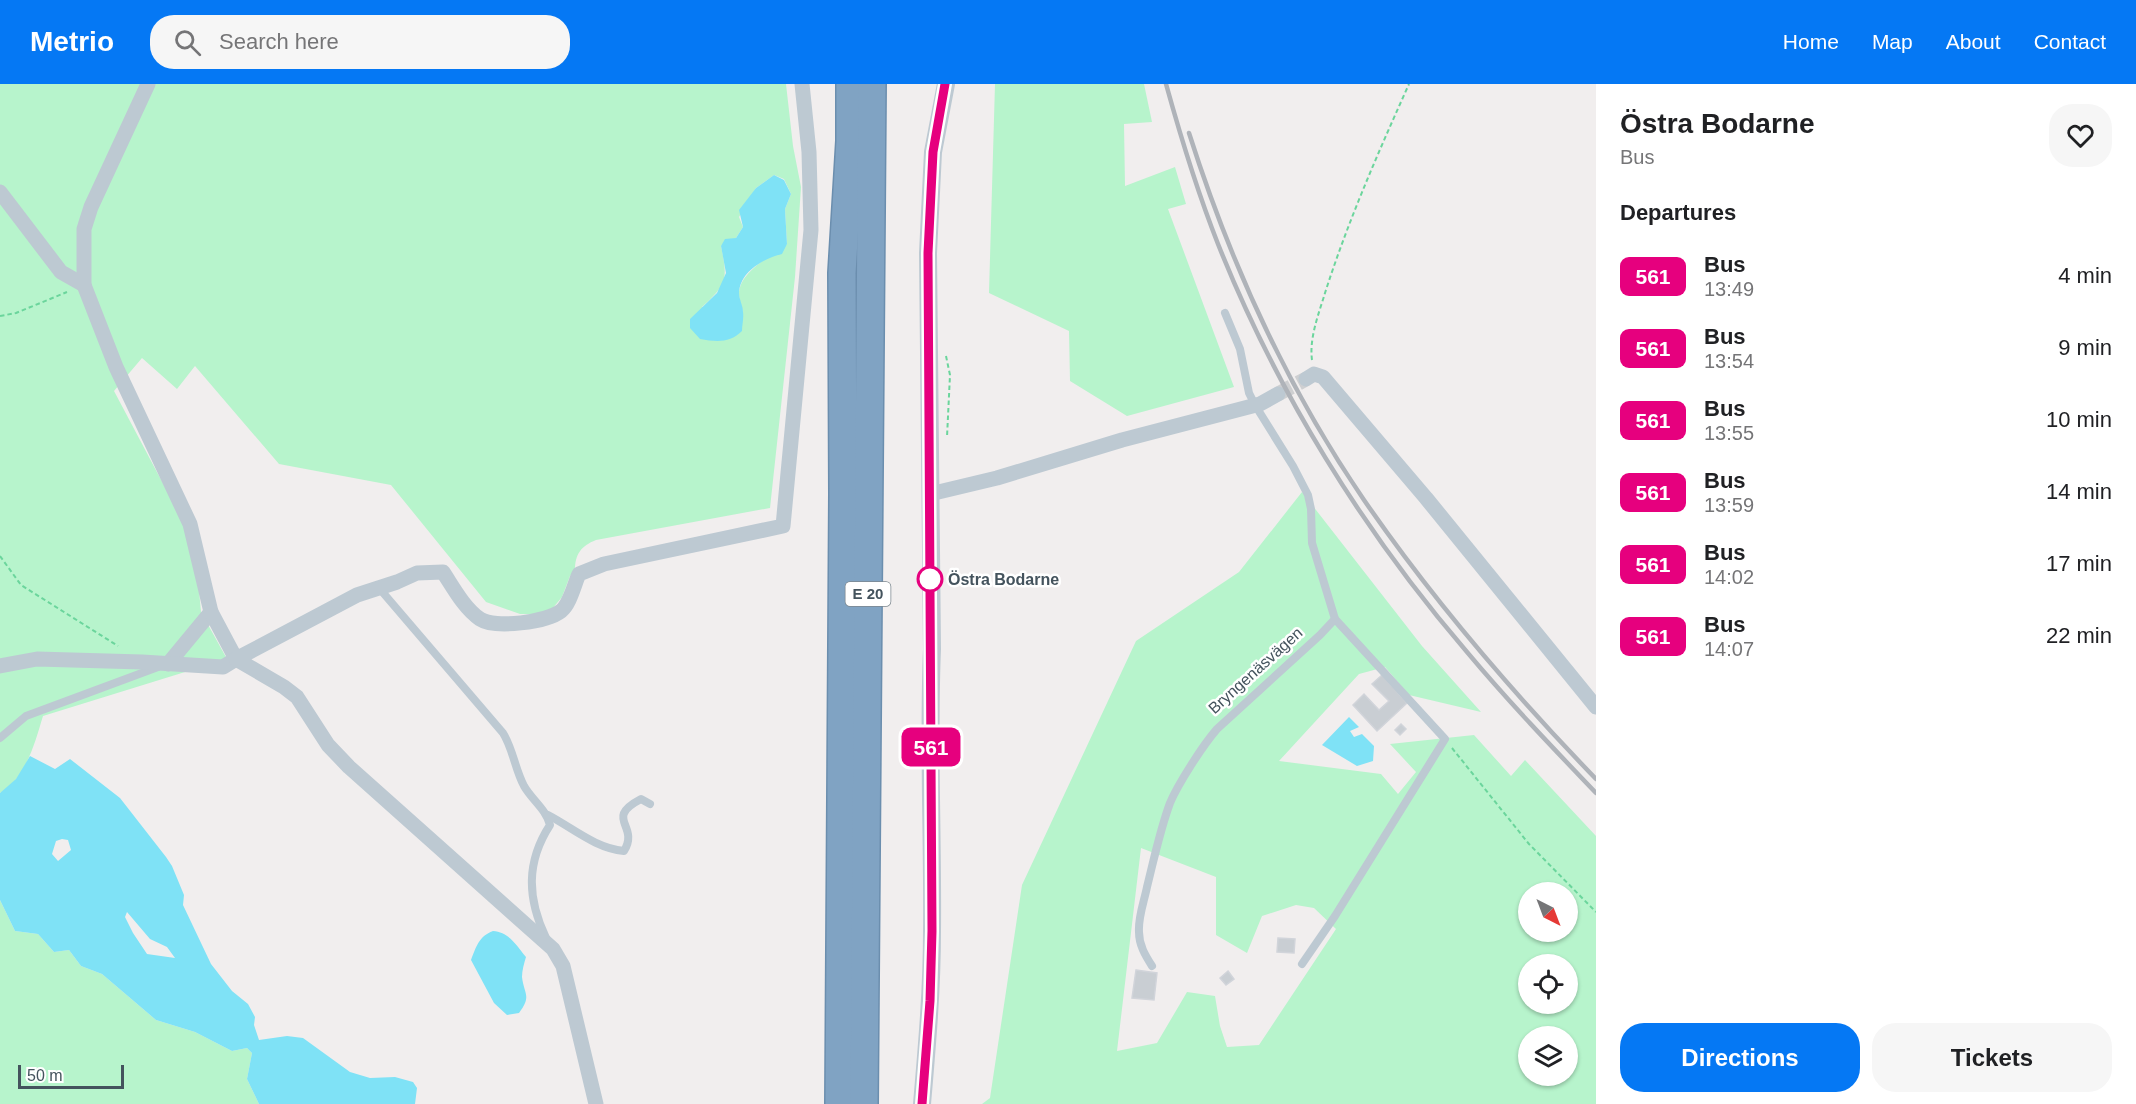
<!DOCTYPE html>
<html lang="en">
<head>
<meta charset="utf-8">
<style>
  body { margin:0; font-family:Helvetica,sans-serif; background:#f6f6f6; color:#202124; height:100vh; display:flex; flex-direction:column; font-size:22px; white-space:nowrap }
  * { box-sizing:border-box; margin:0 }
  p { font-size:20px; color:#757577 }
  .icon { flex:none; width:33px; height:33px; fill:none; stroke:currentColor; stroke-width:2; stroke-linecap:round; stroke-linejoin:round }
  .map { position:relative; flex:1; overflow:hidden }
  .side { display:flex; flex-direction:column; background:#fff; width:540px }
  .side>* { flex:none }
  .badge { padding:0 12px; border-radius:9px; font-size:21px; line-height:39px }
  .needle { width:39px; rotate:138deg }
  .buttons { position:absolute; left:1518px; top:798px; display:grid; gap:12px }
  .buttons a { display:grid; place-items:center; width:60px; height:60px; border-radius:50%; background:#fff; box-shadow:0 2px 4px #0004; font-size:30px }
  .scale { position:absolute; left:18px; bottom:15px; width:106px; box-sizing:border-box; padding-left:6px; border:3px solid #44535d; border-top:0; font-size:16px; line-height:21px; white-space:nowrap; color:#44535d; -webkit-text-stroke:4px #fff; paint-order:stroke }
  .map>.badge { position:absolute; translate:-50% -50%; box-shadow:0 0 0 3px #fff }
  h2 { padding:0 24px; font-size:22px; line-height:54px }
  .round { display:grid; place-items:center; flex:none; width:63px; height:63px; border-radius:24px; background:#f6f6f6 }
  .headline { display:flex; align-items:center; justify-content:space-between; height:102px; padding:0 24px }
  h1 { font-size:28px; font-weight:700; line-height:45px }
  .primary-button { display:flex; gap:12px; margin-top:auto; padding:12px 24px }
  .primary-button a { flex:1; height:69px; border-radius:24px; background:#0578f4; color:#fff; font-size:24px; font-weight:700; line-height:69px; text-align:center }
  .primary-button a+a { background:#f6f6f6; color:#202124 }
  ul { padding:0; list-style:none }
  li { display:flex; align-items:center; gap:18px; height:72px; padding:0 24px }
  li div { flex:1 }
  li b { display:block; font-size:22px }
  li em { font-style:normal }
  li .badge { min-width:66px; font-weight:700; text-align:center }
  header { display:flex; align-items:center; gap:36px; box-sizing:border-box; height:84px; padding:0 30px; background:#0578f4; color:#fff }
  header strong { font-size:28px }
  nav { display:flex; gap:33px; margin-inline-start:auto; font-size:21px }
  .search { width:420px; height:54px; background:#f6f6f6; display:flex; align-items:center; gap:15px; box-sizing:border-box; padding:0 21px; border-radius:24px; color:#757577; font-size:22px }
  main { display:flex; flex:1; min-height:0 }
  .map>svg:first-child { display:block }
  .green { fill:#b7f4cc; fill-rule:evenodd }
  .water { fill:#7fe2f6; fill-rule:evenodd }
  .building { fill:#c9ced3; stroke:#d1d4da; stroke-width:1.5 }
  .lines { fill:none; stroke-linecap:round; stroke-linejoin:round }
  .minor-tunnel { stroke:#cecfd1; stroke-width:15; stroke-dasharray:15 8; stroke-linecap:butt }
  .motorway-casing { stroke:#6b8eae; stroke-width:30 }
  .path { stroke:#6bd59c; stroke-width:2; stroke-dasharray:4.5 3; stroke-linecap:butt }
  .service { stroke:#bdc9d2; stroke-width:8 }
  .minor { stroke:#bdc9d2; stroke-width:15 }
  .tertiary { stroke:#bdc9d2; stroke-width:18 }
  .motorway { stroke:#80a3c3; stroke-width:27 }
  .rail { stroke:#afb3b9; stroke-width:4.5 }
  .line-casing { stroke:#fff; stroke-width:14 }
  .line { stroke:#e6007e; stroke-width:9 }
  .stop-dot { fill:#fff; stroke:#e6007e; stroke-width:3 }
  .labels { text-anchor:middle; stroke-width:5; stroke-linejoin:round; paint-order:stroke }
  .shield { fill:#fff; stroke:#7c878e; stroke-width:1.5 }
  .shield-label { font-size:15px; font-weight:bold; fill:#44535d }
  .stop-label { font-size:16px; font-weight:bold; fill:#44535d; stroke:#fff; text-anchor:start }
  .street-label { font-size:16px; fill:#44535d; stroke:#fff }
</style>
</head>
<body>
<header>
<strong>Metrio</strong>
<div class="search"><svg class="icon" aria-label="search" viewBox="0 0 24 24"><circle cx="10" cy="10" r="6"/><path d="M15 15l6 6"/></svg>Search here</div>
<nav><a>Home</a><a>Map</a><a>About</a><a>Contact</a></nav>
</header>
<main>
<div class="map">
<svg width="1596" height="1020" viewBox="0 0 1596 1020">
  <rect width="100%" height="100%" fill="#f1eeee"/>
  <g class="green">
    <path d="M0,0H786L793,62L801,103L795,193L770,424L596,456C581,462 575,470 575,487L570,492L562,513L552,525L541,530H520L486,518L391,401L279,380L195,282L177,305L142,274L114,307L185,441L197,485L201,528L227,575L43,632C35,658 26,695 0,709ZM774,91L784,95L791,110L785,125L787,160C772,171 739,188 739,210C739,216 742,223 743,228L702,223C727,200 728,195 721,162L736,154L743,143L739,133L756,104Z"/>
    <polygon points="995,0 1144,0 1152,38 1124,40 1125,102 1175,83 1186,120 1168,125 1234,303 1127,332 1070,297 1069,247 989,209"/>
    <path d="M1302,408L1422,562L1481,628L1409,611L1385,583L1359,590L1279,677L1381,690L1398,710L1416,688L1390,660L1474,651L1511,692L1525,676L1596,752V1020H982L990,1014L1022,801L1136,557L1239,488ZM1141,764L1216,793V851L1247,869L1262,832L1296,821L1314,824L1336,845L1259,961L1227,963L1220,942L1215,912L1187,908L1157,959L1117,967ZM1528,808H1568V848H1528ZM1528,880H1568V920H1528ZM1528,952H1568V992H1528Z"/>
    <polygon points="0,816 15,847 38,850 54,868 69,866 81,882 102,890 156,936 195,948 232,967 247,964 252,969 247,995 259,1020 0,1020"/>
  </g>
  <g class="water">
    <path d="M774,91L784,96L791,110L785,125L787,160L782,170C765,174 740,187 739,209C739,215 743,222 743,228C744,234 742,241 742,247C730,259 717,258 700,255L690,244V235L717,209L726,189L721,162L725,155L736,154L743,143L739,126L756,104Z"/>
    <polygon points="1349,633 1359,643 1350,647 1354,653 1362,650 1374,662 1373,677 1357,682 1322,661"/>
    <path d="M30,672L55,685L70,675L120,714L166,773L172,782L184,811L183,821L211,880L232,907L248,920L255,933L254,941L259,956L287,952L303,954L350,988L370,994L395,993L413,998L417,1004L415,1020H259L247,995L252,969L247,964L232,967L195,948L156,936L102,890L81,882L69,866L54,868L38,850L15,847L0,816V709L16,695ZM62,755L68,756L71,766L58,777L52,770L56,757ZM127,828L150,855L167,863L175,874L147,870L133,849L125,833Z"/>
    <path d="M493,847C509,848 517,862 526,873C524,880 522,886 522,893C524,910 532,912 519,929L507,931L494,919L471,876C476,863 479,852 493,847Z"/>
  </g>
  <g class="building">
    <polygon points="1382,591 1407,619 1377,647 1353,621 1364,610 1379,626 1389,617 1372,600"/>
    <polygon points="1401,640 1406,645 1400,651 1395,646"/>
    <polygon points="1278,854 1295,855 1294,869 1277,868"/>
    <polygon points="1136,886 1157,889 1154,916 1132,914"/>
    <polygon points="1228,887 1234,895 1226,901 1220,894"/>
  </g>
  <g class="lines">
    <polyline class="minor-tunnel" points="1278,310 1306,295"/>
    <defs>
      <g id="motorway">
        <polyline points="839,1020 843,410 842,189 850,57 850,0"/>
        <polyline points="864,1020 872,0"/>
      </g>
    </defs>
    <use href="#motorway" class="motorway-casing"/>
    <g class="path">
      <polyline points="0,232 16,229 67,208"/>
      <polyline points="946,272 950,291 947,353"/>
      <path d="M1312,276C1309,254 1319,229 1325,209C1348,137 1378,69 1409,0"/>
      <polyline points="0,472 21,501 118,562"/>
      <polyline points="1452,664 1529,760 1596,828"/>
    </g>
    <g class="service">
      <path d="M379,504L503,649C513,665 515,685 524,702C532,716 546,725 550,741C526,778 527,814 546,854"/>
      <polyline points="0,654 26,632 158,583"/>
      <path d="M548,731C573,744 595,764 624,767C640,741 603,735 641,715L650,720"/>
      <polyline points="1302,880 1335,832 1445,655 1335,535"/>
      <path d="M1152,882C1145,871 1139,861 1139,848C1138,833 1144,818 1147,803C1154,775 1160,746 1170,719C1178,700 1203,661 1217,645L1320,551L1335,535L1312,459L1311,425L1308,411L1293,382L1255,321L1249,309L1240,265L1225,229"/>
    </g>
    <g class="minor">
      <polyline points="0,108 61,188 84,201"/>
      <polyline points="1306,295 1314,290 1323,293 1426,414 1596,623"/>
      <polyline points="930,410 997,394 1122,356 1260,320 1278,310"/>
      <polyline points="168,580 211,528"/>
      <polyline points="0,582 37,575 142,578 223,583 236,575 211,528 190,440 116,283 84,201 84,145 91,123 148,0"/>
      <path d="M596,1020L563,882L553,865L349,683L328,661L297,613L284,603L236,575L357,511L397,498L417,489L443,488C453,503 464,524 480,535C495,545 547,538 561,527C570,520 574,501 579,490L604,480L783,442L811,146L809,68L802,0"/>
    </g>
    <path class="tertiary" d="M922,1020C927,962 932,905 932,847C933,753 928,659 932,565L928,169L933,68L946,0"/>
    <use href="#motorway" class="motorway"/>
    <g class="rail">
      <path d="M1166,0C1181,54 1197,107 1218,160C1277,308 1363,447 1467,568C1508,617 1552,663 1596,709"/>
      <path d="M1189,49C1230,178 1288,305 1364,416C1433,516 1512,608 1596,695"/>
    </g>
  </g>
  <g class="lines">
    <defs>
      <polyline id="line" points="922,1020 930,917 932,847 928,169 933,68 945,0"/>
    </defs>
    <use href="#line" class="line-casing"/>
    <use href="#line" class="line"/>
  </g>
  <circle class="stop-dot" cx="930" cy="495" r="12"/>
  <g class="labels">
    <rect class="shield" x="845.5" y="498" width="45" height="24" rx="4.5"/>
    <g class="shield-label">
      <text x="868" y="515">E 20</text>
    </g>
    <g class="stop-label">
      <text x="948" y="501">Östra Bodarne</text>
    </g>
    <g class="street-label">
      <text transform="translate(1255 586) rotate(-42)" y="6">Bryngenäsvägen</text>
    </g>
  </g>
</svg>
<div class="buttons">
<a><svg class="needle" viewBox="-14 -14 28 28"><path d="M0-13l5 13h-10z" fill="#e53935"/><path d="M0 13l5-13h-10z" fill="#757577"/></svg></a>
<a><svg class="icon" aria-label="locate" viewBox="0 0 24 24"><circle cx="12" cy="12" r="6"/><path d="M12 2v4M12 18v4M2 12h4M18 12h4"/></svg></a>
<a><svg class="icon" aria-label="layers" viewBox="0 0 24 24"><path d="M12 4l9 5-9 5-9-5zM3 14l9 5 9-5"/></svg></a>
</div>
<div class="scale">50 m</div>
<b class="badge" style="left:931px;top:663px;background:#e6007e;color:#fff">561</b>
</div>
<section class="side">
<div class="headline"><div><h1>Östra Bodarne</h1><p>Bus</p></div><a class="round"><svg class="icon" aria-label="heart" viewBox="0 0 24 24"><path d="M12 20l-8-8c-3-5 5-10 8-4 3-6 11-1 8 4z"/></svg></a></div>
<h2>Departures</h2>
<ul>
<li><span class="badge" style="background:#e6007e;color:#fff">561</span><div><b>Bus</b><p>13:49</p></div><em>4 min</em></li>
<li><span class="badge" style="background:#e6007e;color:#fff">561</span><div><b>Bus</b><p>13:54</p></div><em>9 min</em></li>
<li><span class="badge" style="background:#e6007e;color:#fff">561</span><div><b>Bus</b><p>13:55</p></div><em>10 min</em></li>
<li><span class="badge" style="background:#e6007e;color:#fff">561</span><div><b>Bus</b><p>13:59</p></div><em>14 min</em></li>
<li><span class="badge" style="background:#e6007e;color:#fff">561</span><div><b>Bus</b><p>14:02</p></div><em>17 min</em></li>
<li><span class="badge" style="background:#e6007e;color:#fff">561</span><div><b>Bus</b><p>14:07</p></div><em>22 min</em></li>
</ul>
<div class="primary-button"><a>Directions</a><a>Tickets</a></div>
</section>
</main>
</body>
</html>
